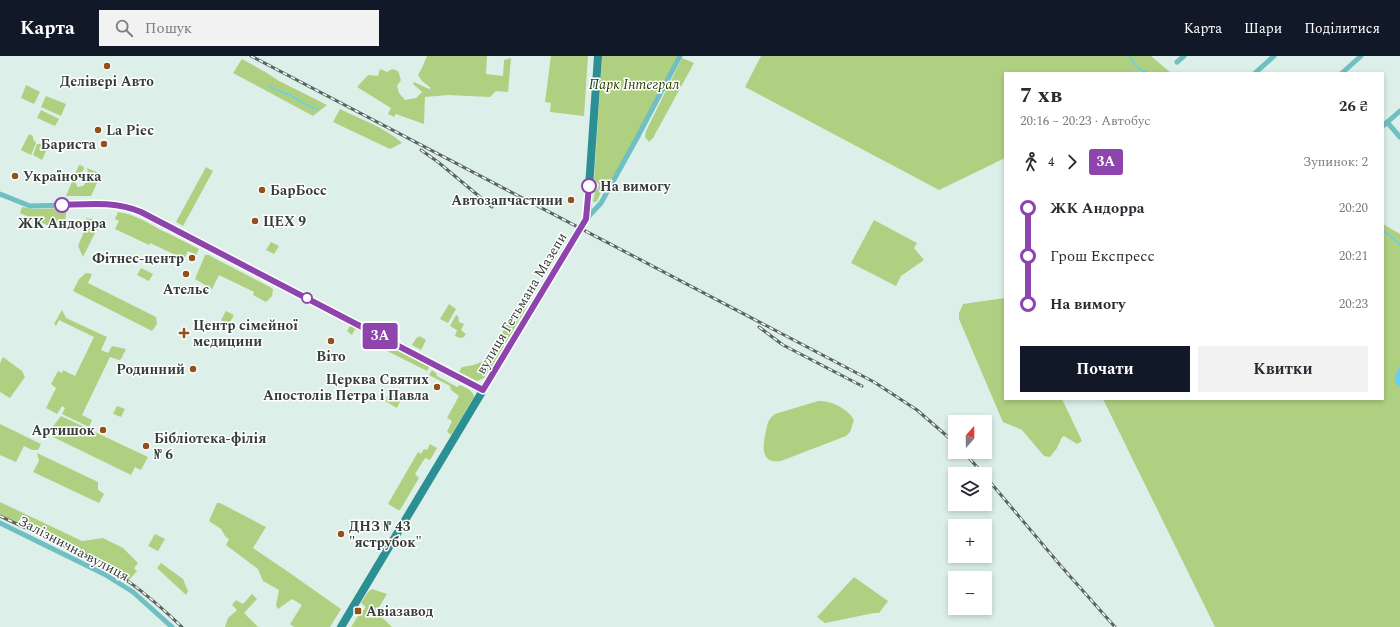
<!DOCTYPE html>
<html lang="uk">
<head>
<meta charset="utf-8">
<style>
  body { margin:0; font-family:Spectral,serif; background:#f2f2f3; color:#2b2b33; height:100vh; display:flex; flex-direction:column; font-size:15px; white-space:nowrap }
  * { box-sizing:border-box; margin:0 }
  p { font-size:13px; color:#7c7c81 }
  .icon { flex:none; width:22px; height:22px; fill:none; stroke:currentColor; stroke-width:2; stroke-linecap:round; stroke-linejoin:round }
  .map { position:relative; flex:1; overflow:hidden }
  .panel { position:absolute; left:1004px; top:16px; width:380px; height:328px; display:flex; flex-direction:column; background:#fff; border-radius:0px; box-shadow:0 2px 6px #0003 }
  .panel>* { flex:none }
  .badge { padding:0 8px; border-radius:3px; font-size:14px; line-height:26px }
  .needle { width:26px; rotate:20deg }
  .controls { position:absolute; left:948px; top:359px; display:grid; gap:8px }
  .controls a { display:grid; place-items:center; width:44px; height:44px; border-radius:0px; background:#fff; box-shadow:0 2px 6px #0003; font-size:20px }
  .map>.badge { position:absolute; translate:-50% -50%; box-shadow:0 0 0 2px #fff }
  .legs { display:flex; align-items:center; gap:6px; height:44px; padding:0 16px; font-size:13px }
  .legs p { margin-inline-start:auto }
  .overview { display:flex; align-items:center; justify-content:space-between; height:68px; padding:0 16px }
  h1 { font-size:22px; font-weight:700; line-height:30px }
  .primary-button { display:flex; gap:8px; margin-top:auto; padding:8px 16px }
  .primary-button a { flex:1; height:46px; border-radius:0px; background:#111827; color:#fff; font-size:16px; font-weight:700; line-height:46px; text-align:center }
  .primary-button a+a { background:#f2f2f3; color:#2b2b33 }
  ul { padding:0 16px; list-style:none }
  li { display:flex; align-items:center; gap:14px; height:48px; font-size:15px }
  li i { display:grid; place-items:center; width:6px; height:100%; margin:0 5px; background:currentColor }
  li i::after { content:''; width:10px; height:10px; margin:-5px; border:3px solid; border-radius:50%; background:#fff }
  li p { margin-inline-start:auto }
  li:first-child i { background:linear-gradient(#0000 50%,currentColor 0) }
  li:last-child i { background:linear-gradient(currentColor 50%,#0000 0) }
  header { display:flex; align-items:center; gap:24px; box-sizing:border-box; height:56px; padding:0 20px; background:#111827; color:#fff }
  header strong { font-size:19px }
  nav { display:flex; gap:22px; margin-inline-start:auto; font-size:14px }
  .search { width:280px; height:36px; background:#f2f2f3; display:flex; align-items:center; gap:10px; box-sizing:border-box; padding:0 14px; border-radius:0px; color:#7c7c81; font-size:15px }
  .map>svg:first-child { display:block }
  .green { fill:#b0d081; fill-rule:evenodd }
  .water { fill:#62d1f6 }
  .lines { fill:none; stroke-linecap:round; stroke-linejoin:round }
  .stream { stroke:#62d1f6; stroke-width:1.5 }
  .minor { stroke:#70bfc3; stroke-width:5 }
  .primary { stroke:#2c8f93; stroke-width:8 }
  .rail-casing { stroke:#5a6562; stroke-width:3 }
  .rail { stroke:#fff; stroke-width:1.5; stroke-dasharray:4.5; stroke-linecap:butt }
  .line-1-casing { stroke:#fff; stroke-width:9 }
  .line-1 { stroke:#8e44ad; stroke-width:6 }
  .poi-dot { fill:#91501c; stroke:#fff; stroke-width:1.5 }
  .stop-1-dot { fill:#fff; stroke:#8e44ad; stroke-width:2 }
  .labels { text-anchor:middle; stroke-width:3; stroke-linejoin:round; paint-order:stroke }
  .poi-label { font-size:14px; font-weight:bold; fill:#353d3b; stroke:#fff; text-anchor:start }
  .park-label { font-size:14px; font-style:italic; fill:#2a3d00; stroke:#fff }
  .stop-label { font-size:14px; font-weight:bold; fill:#353d3b; stroke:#fff; text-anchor:start }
  .street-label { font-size:14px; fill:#353d3b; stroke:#fff }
</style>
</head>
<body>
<header>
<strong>Карта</strong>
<div class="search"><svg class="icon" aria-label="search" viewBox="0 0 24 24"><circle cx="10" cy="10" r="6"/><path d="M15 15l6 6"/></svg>Пошук</div>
<nav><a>Карта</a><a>Шари</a><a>Поділитися</a></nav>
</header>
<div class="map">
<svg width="1400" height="571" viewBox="0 0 1400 571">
  <rect width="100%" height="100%" fill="#dcefe9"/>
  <g class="green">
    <polygon points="427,0 487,0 486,18 503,20 504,4 511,2 508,36 496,35 490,41 448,39 425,41 424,68 396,58 394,61 388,58 391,52 357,31 368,19 378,20 380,13 387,16 392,13 398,15 401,24 397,30 399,37 405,44 416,42 422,36 413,28 414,26 429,33 431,32 422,25 418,19 422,12"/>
    <polygon points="551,0 588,0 584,60 550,56 551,47 545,46"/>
    <polygon points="602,0 680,0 613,124 604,130 597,145 595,146 593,146 595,135 598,133 599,129 597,126 594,126"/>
    <polygon points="761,0 1151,0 1171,17 1005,17 1005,102 939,134 745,31"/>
    <polygon points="682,2 694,7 653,82 649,86 645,81 646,75"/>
    <polygon points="242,3 267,17 279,25 327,49 313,60 233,17"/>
    <polygon points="26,29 40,36 34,48 21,42"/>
    <polygon points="46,40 66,48 61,60 41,51"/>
    <path d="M340,53C360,63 384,71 402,87L390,93L333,66Z"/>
    <polygon points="41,54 59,63 55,70 37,62"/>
    <polygon points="29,78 33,80 33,83 36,87 31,99 21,94"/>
    <polygon points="45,84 50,86 42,104 33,99 37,88 42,88"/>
    <path d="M79,109L83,110L84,113L82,116L84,118L86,119L88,116L87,112L101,118L91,140H66ZM78,121H81L85,124V128L83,130L78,131L76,128L75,124Z"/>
    <polygon points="206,111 213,115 183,170 176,166"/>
    <polygon points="22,151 33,153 67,152 65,165 59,163 54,172 20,157"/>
    <path d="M118,156C133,158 147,166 159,173C173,180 186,186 199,193L196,199L188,195L184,203L150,187L149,189L115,173L119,165L115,163Z"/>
    <polygon points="86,162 101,165 83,201 78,190 83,178"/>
    <polygon points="874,164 917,187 914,192 924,204 901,220 896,230 851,207"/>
    <polygon points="1383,168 1400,178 1400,571 1215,571 1103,343 1383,343"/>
    <polygon points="271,186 279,190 274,198 266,194"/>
    <polygon points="205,199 209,199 214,202 270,231 273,233 272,240 266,246 253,239 254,236 219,219 212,233 195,223"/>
    <polygon points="141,212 153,218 149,225 137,219"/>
    <polygon points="86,217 92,218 88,227 156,261 157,268 152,275 73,235 79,223"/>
    <polygon points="1005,242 1005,343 1062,343 1082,385 1077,388 1064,380 1062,381 1057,392 1050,401 1044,400 1022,374 1003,366 1002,364 959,263 959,257 963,248"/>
    <polygon points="449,248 456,253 448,267 440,263"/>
    <path d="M522,250L527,251L494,307L484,322L477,325L459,316L462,311C494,307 490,296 505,272C509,264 517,257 522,250Z"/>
    <polygon points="62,254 66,262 107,281 101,294 108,297 112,290 126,293 121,303 119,304 110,301 82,359 92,364 89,371 62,358 65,352 62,350 57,358 46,352 56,332 51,328 58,315 62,317 63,314 75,320 94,281 59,264 56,270 54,268"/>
    <polygon points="226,255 234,259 229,268 221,264"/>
    <polygon points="456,259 458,260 459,266 464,268 461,274 466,278 464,281 460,282 455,280 457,274 450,270"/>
    <polygon points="355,269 431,309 427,315 367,285 369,280 355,273 352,279 347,275 350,270"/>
    <polygon points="419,280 426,284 421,294 412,289 417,281 418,282"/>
    <polygon points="3,301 22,315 25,321 10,342 0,336 0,307"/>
    <path d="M432,314L436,317L437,320L457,331L460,329C466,332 473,334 474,341L451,379L447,376L452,365L447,362L459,340L451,334L450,330L429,319Z"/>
    <polygon points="390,337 401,343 397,352 385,345"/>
    <path d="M818,345C830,344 849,353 854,364L850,376L846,380L781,405C763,408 762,394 765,380C767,371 767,363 775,358Z"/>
    <polygon points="117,350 125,353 121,361 113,358"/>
    <polygon points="61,360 148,401 141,414 135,411 131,419 47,378"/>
    <polygon points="0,368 41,388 38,394 32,394 24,390 16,406 0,399"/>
    <polygon points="430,388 437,392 430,404 425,402 415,418 419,422 400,454 398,454 388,448 418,396 421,398 424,393 427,394"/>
    <polygon points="37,397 98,426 98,434 104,438 99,447 33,416 39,405"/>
    <path d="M0,446L82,485L103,482L123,492L138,507L134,512L137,515L128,525L120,520L128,526L127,527C88,500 43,482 0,462V460L93,504L75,495L79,489L75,494L0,459Z"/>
    <polygon points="217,447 220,447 266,471 253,492 284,513 341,553 330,571 294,571 290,568 302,549 292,543 278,553 276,549 279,534 263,525 258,513 226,489 229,483 225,480 221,473 209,465"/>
    <polygon points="155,478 165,483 158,495 148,490"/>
    <polygon points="161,507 183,523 188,535 186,539 157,512"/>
    <polygon points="854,521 888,545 879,557 874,557 825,567 817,561"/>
    <polygon points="372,533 387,538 376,556 392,571 351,571 360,557 361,557 366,551 361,547 368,536"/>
    <polygon points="252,538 257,543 244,557 258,571 225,571 228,562 237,554 232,549 236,544 243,548"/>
  </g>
  <polygon class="water" points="1400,310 1400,331 1395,327 1395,320"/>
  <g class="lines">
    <g class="stream">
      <polyline points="1129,0 1138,12 1148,17"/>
      <path d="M268,30C274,34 280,35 287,38C297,42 305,50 317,53"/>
      <polyline points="1383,175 1391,180 1400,189"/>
    </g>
    <g class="minor">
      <polyline points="1177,6 1184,0"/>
      <polyline points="1255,17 1274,0"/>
      <polyline points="1342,17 1361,0"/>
      <polyline points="1387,66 1400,81"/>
      <polyline points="1383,70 1400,55"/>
      <polyline points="0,138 30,150 109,148 132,152 483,334"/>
      <polyline points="588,161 601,147 637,82 680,0"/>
      <polyline points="0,467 104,518 133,536 172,571"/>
    </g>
    <polyline class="primary" points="341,571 587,161 598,0"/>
    <defs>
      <g id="rail">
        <polyline points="251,0 874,326 917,354 955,387"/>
        <polyline points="421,94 438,106 492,151"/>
        <polyline points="759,271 783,289 862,330"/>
        <polyline points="964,396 983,418"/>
        <polyline points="985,420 1060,509 1115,571"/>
        <path d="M0,460C36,477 74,492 108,512C135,528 159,549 182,571"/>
      </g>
    </defs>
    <use href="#rail" class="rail-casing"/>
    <use href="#rail" class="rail"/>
  </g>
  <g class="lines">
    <defs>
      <path id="line-1" d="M62,149C89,148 115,145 141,156L483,334L586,163L589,130"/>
    </defs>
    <use href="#line-1" class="line-1-casing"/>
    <use href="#line-1" class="line-1"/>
  </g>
  <g class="poi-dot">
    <circle cx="107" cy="10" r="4"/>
    <circle cx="98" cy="74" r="4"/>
    <circle cx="104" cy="88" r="4"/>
    <circle cx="15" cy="120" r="4"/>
    <circle cx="262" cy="134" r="4"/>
    <circle cx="571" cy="144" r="4"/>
    <circle cx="255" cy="165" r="4"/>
    <circle cx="192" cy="202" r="4"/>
    <circle cx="186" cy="218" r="4"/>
    <path d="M182 271h4v4h4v4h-4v4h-4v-4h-4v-4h4z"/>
    <circle cx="331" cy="285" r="4"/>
    <circle cx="193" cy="313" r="4"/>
    <circle cx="437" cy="331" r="4"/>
    <circle cx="103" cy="374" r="4"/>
    <circle cx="146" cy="390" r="4"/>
    <circle cx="341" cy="478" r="4"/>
    <rect x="354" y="551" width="8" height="8" rx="2"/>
  </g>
  <g class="stop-1-dot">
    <circle cx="589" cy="130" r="7"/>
    <circle cx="62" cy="149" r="7"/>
    <circle cx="307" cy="242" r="5"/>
  </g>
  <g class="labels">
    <g class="poi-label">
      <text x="107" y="30" text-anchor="middle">Делівері Авто</text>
      <text x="106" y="79">La Piec</text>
      <text x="96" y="93" text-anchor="end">Бариста</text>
      <text x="23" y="125">Україночка</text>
      <text x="270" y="139">БарБосс</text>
      <text x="563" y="149" text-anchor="end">Автозапчастини</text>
      <text x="263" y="170">ЦЕХ 9</text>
      <text x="184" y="207" text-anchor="end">Фітнес-центр</text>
      <text x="186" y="238" text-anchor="middle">Ательє</text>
      <text x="193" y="274">Центр сімейної<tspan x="193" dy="16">медицини</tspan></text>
      <text x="331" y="305" text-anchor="middle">Віто</text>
      <text x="185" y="318" text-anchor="end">Родинний</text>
      <text x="429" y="328" text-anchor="end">Церква Святих<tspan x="429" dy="16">Апостолів Петра і Павла</tspan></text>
      <text x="95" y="379" text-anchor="end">Артишок</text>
      <text x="154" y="387">Бібліотека-філія<tspan x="154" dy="16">№ 6</tspan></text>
      <text x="349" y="475">ДНЗ № 43<tspan x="349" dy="16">"яструбок"</tspan></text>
      <text x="366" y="560">Авіазавод</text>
    </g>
    <g class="park-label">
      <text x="634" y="33">Парк Інтеграл</text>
    </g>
    <g class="stop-label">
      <text x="600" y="135">На вимогу</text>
      <text x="62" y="172" text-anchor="middle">ЖК Андорра</text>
    </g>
    <g class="street-label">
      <text transform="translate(521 247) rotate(-59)" y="5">вулиця Гетьмана Мазепи</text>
      <text transform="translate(74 492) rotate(28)" y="5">Залізнична вулиця</text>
    </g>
  </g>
</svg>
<div class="controls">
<a><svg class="needle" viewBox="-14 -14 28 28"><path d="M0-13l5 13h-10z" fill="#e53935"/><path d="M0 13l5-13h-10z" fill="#7c7c81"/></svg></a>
<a><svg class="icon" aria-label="layers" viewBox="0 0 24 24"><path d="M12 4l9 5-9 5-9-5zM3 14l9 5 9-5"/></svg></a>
<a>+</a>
<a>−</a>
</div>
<b class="badge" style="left:380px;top:280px;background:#8e44ad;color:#fff">3А</b>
<section class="panel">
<div class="overview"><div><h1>7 хв</h1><p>20:16 – 20:23 · Автобус</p></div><b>26 ₴</b></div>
<div class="legs"><svg class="icon" aria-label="walk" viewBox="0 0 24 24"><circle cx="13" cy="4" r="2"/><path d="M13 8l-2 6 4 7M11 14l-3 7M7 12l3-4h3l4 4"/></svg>4<svg class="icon" aria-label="forward" viewBox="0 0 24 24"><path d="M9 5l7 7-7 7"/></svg><b class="badge" style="background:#8e44ad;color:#fff">3А</b><p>Зупинок: 2</p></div>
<ul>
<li><i style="color:#8e44ad"></i><b>ЖК Андорра</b><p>20:20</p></li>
<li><i style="color:#8e44ad"></i><span>Грош Експресс</span><p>20:21</p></li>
<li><i style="color:#8e44ad"></i><b>На вимогу</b><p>20:23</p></li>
</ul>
<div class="primary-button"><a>Почати</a><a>Квитки</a></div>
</section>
</div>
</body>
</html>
